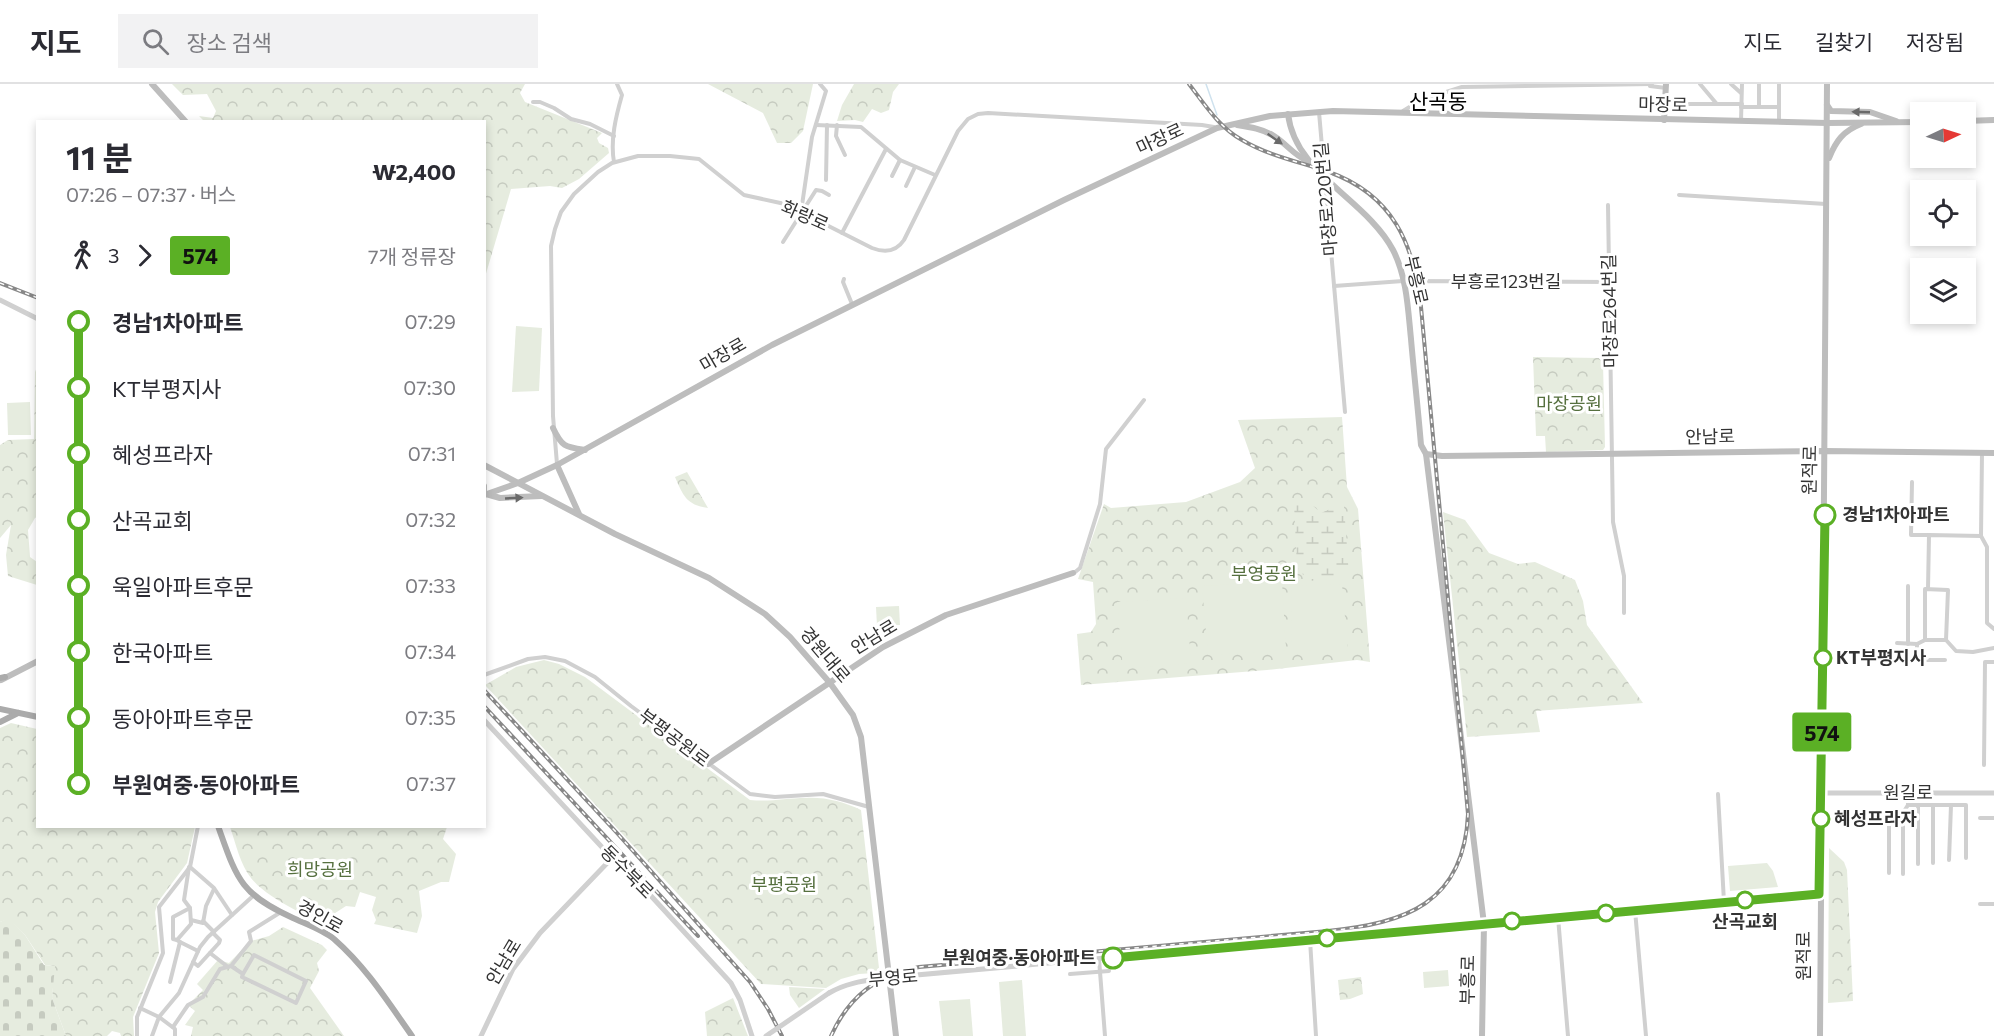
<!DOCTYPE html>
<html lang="ko">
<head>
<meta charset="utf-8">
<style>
  body { margin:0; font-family:Commissioner,"Noto Sans KR",sans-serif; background:#f2f2f3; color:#2b2b33; height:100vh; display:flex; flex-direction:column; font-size:22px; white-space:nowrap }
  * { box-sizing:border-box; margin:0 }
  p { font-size:20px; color:#7c7c81 }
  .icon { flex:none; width:33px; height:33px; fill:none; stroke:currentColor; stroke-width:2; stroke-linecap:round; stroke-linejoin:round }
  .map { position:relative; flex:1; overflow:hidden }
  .side { position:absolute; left:36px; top:36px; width:450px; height:708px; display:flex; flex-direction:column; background:#fff; border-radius:0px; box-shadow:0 3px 9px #0003 }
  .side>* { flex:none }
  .badge { padding:0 12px; border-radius:4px; font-size:21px; line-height:39px }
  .needle { width:39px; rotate:86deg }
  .tools { position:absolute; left:1910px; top:18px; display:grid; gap:12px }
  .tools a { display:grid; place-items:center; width:66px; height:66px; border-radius:0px; background:#fff; box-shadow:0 3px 9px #0003; font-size:30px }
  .map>.badge { position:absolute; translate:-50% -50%; box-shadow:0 0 0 3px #fff }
  .legs { display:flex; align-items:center; gap:9px; height:66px; padding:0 30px; font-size:20px }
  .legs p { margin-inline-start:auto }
  .overview { display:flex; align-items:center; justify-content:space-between; height:102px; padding:0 30px }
  h1 { font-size:33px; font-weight:700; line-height:45px }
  ul { padding:0 30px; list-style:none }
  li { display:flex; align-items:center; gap:21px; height:66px; font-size:22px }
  li i { display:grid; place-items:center; width:9px; height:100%; margin:0 8px; background:currentColor }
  li i::after { content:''; width:15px; height:15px; margin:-8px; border:4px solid; border-radius:50%; background:#fff }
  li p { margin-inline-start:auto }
  li:first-child i { background:linear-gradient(#0000 50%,currentColor 0) }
  li:last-child i { background:linear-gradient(currentColor 50%,#0000 0) }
  header { display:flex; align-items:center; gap:36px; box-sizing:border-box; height:84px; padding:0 30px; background:#fff; border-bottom:2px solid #e1e1e2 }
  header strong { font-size:28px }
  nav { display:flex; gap:33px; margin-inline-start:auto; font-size:21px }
  .search { width:420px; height:54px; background:#f2f2f3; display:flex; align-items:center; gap:15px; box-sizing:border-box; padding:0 21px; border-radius:0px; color:#7c7c81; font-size:22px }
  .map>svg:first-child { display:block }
  .forest { fill:url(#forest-crowns) }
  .wetland { fill:url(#wetland-marsh) }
  .cemetery { fill:url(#cemetery-stones) }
  .garden { fill:#e6ecdf }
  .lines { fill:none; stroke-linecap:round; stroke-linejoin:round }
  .stream { stroke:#cfe2ee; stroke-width:1.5 }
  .minor { stroke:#d0d0d0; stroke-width:4 }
  .tertiary { stroke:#d0d0d0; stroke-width:5 }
  .secondary { stroke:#bdbdbd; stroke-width:6 }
  .primary { stroke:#ababab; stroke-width:6 }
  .rail-casing { stroke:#888; stroke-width:4 }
  .rail { stroke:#fff; stroke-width:1.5; stroke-dasharray:4.5; stroke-linecap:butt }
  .tertiary-bridge { stroke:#d0d0d0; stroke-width:5 }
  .oneway { fill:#6a6a6a }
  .line-1-casing { stroke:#fff; stroke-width:14 }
  .line-1 { stroke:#5bb025; stroke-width:9 }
  .stop-1-dot { fill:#fff; stroke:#5bb025; stroke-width:3 }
  .labels { text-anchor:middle; stroke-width:6; stroke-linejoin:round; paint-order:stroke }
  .street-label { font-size:18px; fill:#333; stroke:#fff }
  .park-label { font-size:18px; fill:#56703f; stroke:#fff }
  .stop-label { font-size:18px; font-weight:bold; fill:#333; stroke:#fff; text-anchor:start }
  .quarter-label { font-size:21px; fill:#000; stroke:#fff }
</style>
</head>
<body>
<header>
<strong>지도</strong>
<div class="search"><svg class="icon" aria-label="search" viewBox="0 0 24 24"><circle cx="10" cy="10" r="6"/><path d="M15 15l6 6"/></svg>장소 검색</div>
<nav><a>지도</a><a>길찾기</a><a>저장됨</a></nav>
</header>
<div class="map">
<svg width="1994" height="952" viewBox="0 0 1994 952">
  <defs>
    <pattern id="forest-crowns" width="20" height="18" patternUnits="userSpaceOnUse" patternTransform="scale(1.5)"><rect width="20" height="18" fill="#e6ecdf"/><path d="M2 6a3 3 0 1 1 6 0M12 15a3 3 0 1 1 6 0" fill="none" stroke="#c6cbc0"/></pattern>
    <pattern id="wetland-marsh" width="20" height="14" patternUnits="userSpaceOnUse" patternTransform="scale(1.5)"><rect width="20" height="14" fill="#e6ecdf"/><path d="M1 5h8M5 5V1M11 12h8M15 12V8" fill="none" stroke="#c6cbc0"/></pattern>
    <pattern id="cemetery-stones" width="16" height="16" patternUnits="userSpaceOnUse" patternTransform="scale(1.5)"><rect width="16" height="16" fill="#e6ecdf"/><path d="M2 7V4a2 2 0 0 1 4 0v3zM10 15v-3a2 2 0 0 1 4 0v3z" fill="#c6cbc0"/></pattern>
  </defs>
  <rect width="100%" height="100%" fill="#fff"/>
  <g class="forest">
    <polygon points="172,0 525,0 520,9 525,18 602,49 597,54 599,59 608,64 609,69 579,95 562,104 550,102 511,105 485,193 484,38 204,37 199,32 213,34 216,27 207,10 183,11"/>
    <polygon points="708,0 813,0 803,47 791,59 777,59 763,29"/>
    <polygon points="854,0 899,0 893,8 889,26 881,29 872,25 863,38 855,36 837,37 842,21"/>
    <polygon points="1533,273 1599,274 1603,279 1605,363 1603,366 1546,368 1545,352 1536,352"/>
    <polygon points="37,283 37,433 35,434 28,446 30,473 37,478 37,501 8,492 6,471 11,441 0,454 0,361 8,356 34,355 35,288"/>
    <polygon points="1342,333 1347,403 1358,425 1370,578 1357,576 1267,586 1081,601 1077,550 1091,548 1096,540 1093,498 1078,495 1104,420 1111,424 1186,418 1240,398 1255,384 1238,336"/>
    <path d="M687,388L708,424C686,421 683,411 675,393Z"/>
    <polygon points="1443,428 1465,436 1489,469 1518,480 1535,478 1575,496 1583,517 1587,541 1643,619 1536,627 1540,648 1467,653"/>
    <path d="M544,576L559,580L585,593L750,716C771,718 786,714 806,714C825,713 844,718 861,726L879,884L875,889L859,890L841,895L826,904L761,900L485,601L516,583Z"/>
    <polygon points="11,639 37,645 38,742 195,743 187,779 158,818 155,828 159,869 133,933 134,952 121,952 120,949 112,947 107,952 66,952 52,914 54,882 45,881 25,851 9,835 0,838 0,644"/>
    <path d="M230,743H447L443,755L456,770L449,798H441L419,807L422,832L417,849L374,840L376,836L372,826L376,813L360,808L355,823L346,822L329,833L338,848C314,835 267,815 251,794C240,780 236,760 230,743Z"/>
    <polygon points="1829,764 1844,778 1847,786 1853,917 1828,919"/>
    <polygon points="283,843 322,861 327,866 317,879 319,887 310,904 344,952 191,952 193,943 185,941 195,927 188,921 203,906 197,900 218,876 229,879 251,857 269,852"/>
    <polygon points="1361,893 1363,910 1350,915 1340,916 1338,896"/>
    <polygon points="789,903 825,905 799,924 790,911"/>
    <polygon points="733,914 748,952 707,952 705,928"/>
  </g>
  <polygon class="wetland" points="1309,418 1321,429 1337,422 1344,422 1349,491 1345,494 1308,497 1297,483 1294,419"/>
  <polygon class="cemetery" points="9,834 25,851 44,881 55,882 52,914 66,952 0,952 0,838"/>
  <g class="garden">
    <polygon points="516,242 542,244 539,307 512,308"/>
    <polygon points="30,318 31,351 8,351 7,319"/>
    <polygon points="1282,497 1286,566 1208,571 1202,502"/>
    <polygon points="1342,500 1348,566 1308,567 1304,558 1292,562 1291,502"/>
    <polygon points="1186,514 1191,579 1123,585 1117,518"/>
    <polygon points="899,522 900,541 877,542 876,523"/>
    <polygon points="1767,779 1773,787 1778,803 1730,807 1728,782"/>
    <polygon points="746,806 762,824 743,842 727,824"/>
    <polygon points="1448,886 1449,902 1424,904 1423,888"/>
    <polygon points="1022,896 1026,952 1003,952 999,898"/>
    <polygon points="970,915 973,952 943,952 939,917"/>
  </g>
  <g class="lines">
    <polyline class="stream" points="1206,0 1217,31"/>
    <g class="minor">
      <polyline points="1700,0 1716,19"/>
      <polyline points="1731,0 1741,9"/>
      <polyline points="1650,2 1666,4"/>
      <polyline points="533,18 540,18 554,24 571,35 590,40 614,52"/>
      <polyline points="1681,20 1742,20"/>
      <polyline points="1741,23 1779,23"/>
      <polyline points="1759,23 1759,0"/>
      <polyline points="1403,27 1421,16 1462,3 1652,0"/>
      <polyline points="1319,28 1345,328"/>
      <polyline points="1741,37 1742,0"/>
      <polyline points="1779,37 1779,0"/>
      <polyline points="816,41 861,43 900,76 935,91"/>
      <polyline points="837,41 836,52 845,71"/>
      <path d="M614,78C610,56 616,32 622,11L617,0"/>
      <polyline points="892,92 900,76"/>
      <polyline points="826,96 827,41"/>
      <polyline points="906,102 915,83"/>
      <polyline points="1679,111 1826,120"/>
      <polyline points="1608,121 1613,438 1624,492 1624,529"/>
      <polyline points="801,128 812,53 826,7 820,0"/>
      <polyline points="842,149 886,65"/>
      <polyline points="783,158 816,106 822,107 829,111"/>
      <polyline points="844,195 843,198 852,220"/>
      <polyline points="1334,202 1403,197 1610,198"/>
      <path d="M557,380L553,332L551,162L555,145L561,128L574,110L598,88L612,79L638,72H670L699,75L744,111L785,120L872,164C885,169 896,168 904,156L958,47L968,35L978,30L988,29L1202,41L1214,43"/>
      <polyline points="1912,398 1911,451 1929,451"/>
      <polyline points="1981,452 1982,369"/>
      <polyline points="1074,489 1080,484 1100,420 1106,365 1144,316"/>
      <polyline points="1928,505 1929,451 1981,452 1987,463 1987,539 1994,545"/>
      <polyline points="1946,556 1925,556 1925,505 1948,506 1946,556 1956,567 1973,568 1994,564"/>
      <polyline points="1897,559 1917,560 1925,556"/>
      <polyline points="1908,560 1908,502"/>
      <polyline points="1917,560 1917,576 1945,576"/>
      <polyline points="484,591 528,575 545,573 565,577 595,593 631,622 750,710 775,713 823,710 869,723"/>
      <polyline points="1984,681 1985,578 1994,578"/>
      <polyline points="1718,710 1724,818"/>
      <polyline points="1908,721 1966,721 1966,774"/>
      <polyline points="1903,729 1903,790"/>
      <polyline points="1980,734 1994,734"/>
      <polyline points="1949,776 1951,721"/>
      <polyline points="1933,779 1933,721"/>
      <polyline points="1918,780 1918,721"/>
      <polyline points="190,783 214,804 232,831"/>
      <polyline points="1889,789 1889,728 1903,729 1908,721 1908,709"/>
      <polyline points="1980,820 1994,820"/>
      <polyline points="1635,826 1646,952"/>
      <polyline points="1558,833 1568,952"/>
      <polyline points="191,836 203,839 206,822 214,805"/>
      <polyline points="203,837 214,848"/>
      <polyline points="177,856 173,855 173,833 190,824"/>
      <polyline points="1310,856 1316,952"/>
      <polyline points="180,858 198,867"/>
      <polyline points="210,869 228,883"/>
      <polyline points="1099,875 1105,952"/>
      <polyline points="193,878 198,882 219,859 220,856 213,849"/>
      <polyline points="231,882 251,857 249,848 281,828"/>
      <polyline points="1070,890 1109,887"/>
      <polyline points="170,898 180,858 177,856 191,840 190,824 184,816 189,783"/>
      <polyline points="140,924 159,933 175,945 175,952"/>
      <polyline points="173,943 188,921 203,913 220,885 231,882 243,890 242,893 296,919 306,897 254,871 243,890"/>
      <polyline points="137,952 137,933 163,869 159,823 190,783 198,742"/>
      <polyline points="152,952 159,933 179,909 200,863 208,853 253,812"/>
    </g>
    <g class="tertiary">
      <polyline points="0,216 38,235"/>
      <polyline points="484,636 612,774 618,776 731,899 740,916 752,952"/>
      <polyline points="1821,709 1994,709"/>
      <path d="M829,909C846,899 863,897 883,894L1819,810"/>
      <polyline points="481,952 513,885 540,849 612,774"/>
    </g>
    <g class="secondary">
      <polyline points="152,0 186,38"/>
      <polyline points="1827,21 1831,27 1870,28 1896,37"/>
      <path d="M1288,30C1295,90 1366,115 1393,166C1407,193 1408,226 1411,255C1414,290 1418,325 1421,361L1426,370L1484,840L1482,952"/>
      <polyline points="1664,36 1666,0"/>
      <polyline points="1965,37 1994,36"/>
      <path d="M1237,41C1250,43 1263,45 1274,52C1288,61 1292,70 1309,78"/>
      <path d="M1829,74C1836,57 1843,47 1861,40"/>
      <path d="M553,344C562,363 565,363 585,366"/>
      <polyline points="1426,370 1442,372 1825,367 1994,369"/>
      <polyline points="484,381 615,450 709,494 765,530 790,553 830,599 853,631 861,653 896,952"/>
      <polyline points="557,381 579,430"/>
      <polyline points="484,402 484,406"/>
      <polyline points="486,410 500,414 541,412"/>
      <polyline points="484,411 518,399 557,381 772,261 1064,116 1217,44 1270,32 1333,27 1827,39 1920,38"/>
      <polyline points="1,596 38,577"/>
      <polyline points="708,680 883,563 946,531 1073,489"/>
      <polyline points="1820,952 1827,0"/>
    </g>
    <g class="primary">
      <polyline points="0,594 5,593"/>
      <polyline points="0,625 38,633"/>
      <polyline points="0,638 18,629"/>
      <path d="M218,742C237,795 240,810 293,834C306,840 323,846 334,855C366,883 388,918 412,952"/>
    </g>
    <defs>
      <g id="rail">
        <polyline points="0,199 38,214"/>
        <polyline points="484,606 617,749 750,898 768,925 782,952"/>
        <polyline points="484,622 698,852"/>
        <path d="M831,952C849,912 876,892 919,883L1328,847C1405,839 1464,820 1468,730L1421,223C1414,160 1393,111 1329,88C1300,78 1269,72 1242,56C1219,43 1205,21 1189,0"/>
      </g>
    </defs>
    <use href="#rail" class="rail-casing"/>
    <use href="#rail" class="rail"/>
    <polyline class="tertiary-bridge" points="766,952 829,909"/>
  </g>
  <defs><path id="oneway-solid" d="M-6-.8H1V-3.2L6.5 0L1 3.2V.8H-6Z" transform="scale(1.5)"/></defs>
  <g class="oneway">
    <use href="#oneway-solid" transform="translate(1861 28) rotate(-178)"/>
    <use href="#oneway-solid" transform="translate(1275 55) rotate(35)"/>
    <use href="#oneway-solid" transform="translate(514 414) rotate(-3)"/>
  </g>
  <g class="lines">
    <defs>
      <polyline id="line-1" points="1113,874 1819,810 1825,431"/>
    </defs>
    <use href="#line-1" class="line-1-casing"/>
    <use href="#line-1" class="line-1"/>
  </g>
  <g class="stop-1-dot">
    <circle cx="1825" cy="431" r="10"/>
    <circle cx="1823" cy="574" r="8"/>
    <circle cx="1821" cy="735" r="8"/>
    <circle cx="1745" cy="816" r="8"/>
    <circle cx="1606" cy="829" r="8"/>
    <circle cx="1512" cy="837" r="8"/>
    <circle cx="1327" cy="854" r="8"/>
    <circle cx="1113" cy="874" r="10"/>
  </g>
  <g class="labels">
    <g class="street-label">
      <text transform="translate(1663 21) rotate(1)" y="6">마장로</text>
      <text transform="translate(1160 55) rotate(-25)" y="6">마장로</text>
      <text transform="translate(1326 115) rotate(-95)" y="6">마장로220번길</text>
      <text transform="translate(805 132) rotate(24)" y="6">화랑로</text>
      <text transform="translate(1416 196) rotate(77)" y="6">부흥로</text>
      <text x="1506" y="204">부흥로123번길</text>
      <text transform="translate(1610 227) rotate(-91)" y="6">마장로264번길</text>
      <text transform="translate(723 271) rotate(-30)" y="6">마장로</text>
      <text transform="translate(1710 353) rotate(-1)" y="6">안남로</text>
      <text transform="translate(1810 386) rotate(-89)" y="6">원적로</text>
      <text transform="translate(874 553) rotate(-31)" y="6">안남로</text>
      <text transform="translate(825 571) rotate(50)" y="6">경원대로</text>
      <text transform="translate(674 654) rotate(37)" y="6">부평공원로</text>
      <text x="1908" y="715">원길로</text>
      <text transform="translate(627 788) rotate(45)" y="6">동수북로</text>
      <text transform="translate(320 833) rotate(29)" y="6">경인로</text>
      <text transform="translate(1804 872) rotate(-90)" y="6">원적로</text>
      <text transform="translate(504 878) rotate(-59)" y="6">안남로</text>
      <text transform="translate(893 894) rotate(-5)" y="6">부영로</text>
      <text transform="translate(1468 896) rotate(-89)" y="6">부흥로</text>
    </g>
    <g class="park-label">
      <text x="1569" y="326">마장공원</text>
      <text x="1264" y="496">부영공원</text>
      <text x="320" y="792">희망공원</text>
      <text x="784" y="807">부평공원</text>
    </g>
    <g class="stop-label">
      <text x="1842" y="437">경남1차아파트</text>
      <text x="1836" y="580">KT부평지사</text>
      <text x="1834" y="741">혜성프라자</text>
      <text x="1745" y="844" text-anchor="middle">산곡교회</text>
      <text x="1096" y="880" text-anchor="end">부원여중·동아아파트</text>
    </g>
    <g class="quarter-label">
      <text x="1438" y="25">산곡동</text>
    </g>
  </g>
</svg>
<div class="tools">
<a><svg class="needle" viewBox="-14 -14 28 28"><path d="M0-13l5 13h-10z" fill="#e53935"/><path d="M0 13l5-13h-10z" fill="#7c7c81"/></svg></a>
<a><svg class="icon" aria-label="locate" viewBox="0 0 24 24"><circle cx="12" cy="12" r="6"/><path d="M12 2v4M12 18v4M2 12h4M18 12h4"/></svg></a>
<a><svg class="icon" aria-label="layers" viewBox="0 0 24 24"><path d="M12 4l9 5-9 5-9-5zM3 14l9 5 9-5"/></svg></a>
</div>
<b class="badge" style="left:1822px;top:648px;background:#5bb025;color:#111">574</b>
<section class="side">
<div class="overview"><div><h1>11 분</h1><p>07:26 – 07:37 · 버스</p></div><b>₩2,400</b></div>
<div class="legs"><svg class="icon" aria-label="walk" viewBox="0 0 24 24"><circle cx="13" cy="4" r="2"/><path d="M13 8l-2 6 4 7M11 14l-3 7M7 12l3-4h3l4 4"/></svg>3<svg class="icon" aria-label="forward" viewBox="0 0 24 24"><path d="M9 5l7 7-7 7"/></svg><b class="badge" style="background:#5bb025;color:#111">574</b><p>7개 정류장</p></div>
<ul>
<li><i style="color:#5bb025"></i><b>경남1차아파트</b><p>07:29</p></li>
<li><i style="color:#5bb025"></i><span>KT부평지사</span><p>07:30</p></li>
<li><i style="color:#5bb025"></i><span>혜성프라자</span><p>07:31</p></li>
<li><i style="color:#5bb025"></i><span>산곡교회</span><p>07:32</p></li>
<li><i style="color:#5bb025"></i><span>욱일아파트후문</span><p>07:33</p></li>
<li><i style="color:#5bb025"></i><span>한국아파트</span><p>07:34</p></li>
<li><i style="color:#5bb025"></i><span>동아아파트후문</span><p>07:35</p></li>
<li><i style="color:#5bb025"></i><b>부원여중·동아아파트</b><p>07:37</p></li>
</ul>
</section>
</div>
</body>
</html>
